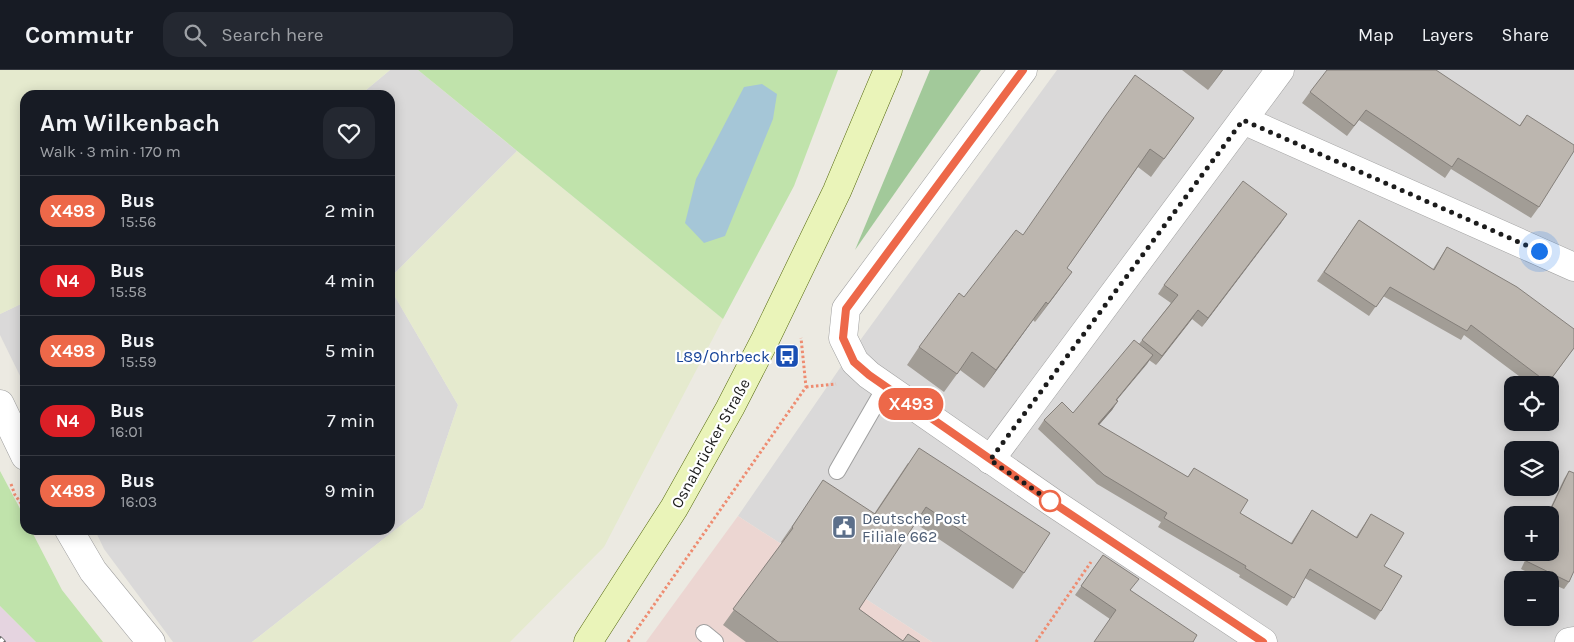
<!DOCTYPE html>
<html lang="en">
<head>
<meta charset="utf-8">
<style>
  body { margin:0; font-family:Karla,sans-serif; background:#242831; color:#f1f3f6; height:100vh; display:flex; flex-direction:column; font-size:19px; white-space:nowrap }
  * { box-sizing:border-box; margin:0 }
  p { font-size:16px; color:#9ea1a6 }
  .icon { flex:none; width:28px; height:28px; fill:none; stroke:currentColor; stroke-width:2; stroke-linecap:round; stroke-linejoin:round }
  .map { position:relative; flex:1; overflow:hidden }
  .details { position:absolute; left:20px; top:20px; width:375px; height:445px; display:flex; flex-direction:column; background:#171b24; border-radius:15px; box-shadow:0 2px 12px #0003 }
  .details>* { flex:none }
  .badge { padding:0 10px; border-radius:16px; font-size:18px; line-height:32px }
  .tools { position:absolute; left:1504px; top:306px; display:grid; gap:10px }
  .tools a { display:grid; place-items:center; width:55px; height:55px; border-radius:10px; background:#171b24; box-shadow:0 2px 12px #0003; font-size:25px }
  .you { position:absolute; width:25px; height:25px; margin:-12px; border:4px solid #fff; border-radius:50%; background:#1a73e8; box-shadow:0 0 0 8px #1a73e833 }
  .map>.badge { position:absolute; translate:-50% -50%; box-shadow:0 0 0 2px #fff }
  .round { display:grid; place-items:center; flex:none; width:52px; height:52px; border-radius:15px; background:#242831 }
  .head { display:flex; align-items:center; justify-content:space-between; height:85px; padding:0 20px }
  h1 { font-size:24px; font-weight:700; line-height:38px }
  ul { padding:0; list-style:none }
  li { display:flex; align-items:center; gap:15px; height:70px; padding:0 20px; border-top:1px solid #363941 }
  li div { flex:1 }
  li b { display:block; font-size:19px }
  li em { font-style:normal }
  li .badge { min-width:55px; font-weight:700; text-align:center }
  header { display:flex; align-items:center; gap:30px; box-sizing:border-box; height:70px; padding:0 25px; background:#171b24; border-bottom:1px solid #363941 }
  header strong { font-size:24px }
  nav { display:flex; gap:28px; margin-inline-start:auto; font-size:18px }
  .search { width:350px; height:45px; background:#242831; display:flex; align-items:center; gap:12px; box-sizing:border-box; padding:0 18px; border-radius:15px; color:#9ea1a6; font-size:19px }
  .map>svg:first-child { display:block }
  .residential { fill:#dad9d9; fill-rule:evenodd }
  .commercial { fill:#ecd6d2 }
  .industrial { fill:#e5d4e0 }
  .farmland { fill:#e5eace }
  .grass { fill:#c0e3ab }
  .forest { fill:#a2c99a }
  .water { fill:#a5c6d7 }
  .lines { fill:none; stroke-linecap:round; stroke-linejoin:round }
  .service-casing { stroke:#a0a0a0; stroke-width:18 }
  .minor-casing { stroke:#a0a0a0; stroke-width:29 }
  .secondary-casing { stroke:#54680d; stroke-width:29 }
  .path { stroke:#ee8c71; stroke-width:3; stroke-dasharray:2.5 2.5; stroke-linecap:butt }
  .service { stroke:#fff; stroke-width:16 }
  .minor { stroke:#fff; stroke-width:28 }
  .secondary { stroke:#eaf4b9; stroke-width:28 }
  .rail-casing { stroke:#6a6a6a; stroke-width:5.5 }
  .rail { stroke:#fff; stroke-width:4; stroke-dasharray:11; stroke-linecap:butt }
  .wall { fill:#a29d96 }
  .shaded-wall { fill:#847f7a }
  .building { fill:#bcb6af; stroke:#847f7a }
  .line-casing { stroke:#fff; stroke-width:11 }
  .line { stroke:#ed6849; stroke-width:8 }
  .walk { stroke:#1c1c1c; stroke-width:5; stroke-dasharray:0 9 }
  .stop-dot { fill:#fff; stroke:#ed6849; stroke-width:2.5 }
  .labels { text-anchor:middle; stroke-width:4.5; stroke-linejoin:round; paint-order:stroke }
  .transit-label { font-size:16px; fill:#164399; stroke:#fff; text-anchor:end }
  .street-label { font-size:16px; fill:#1c1c1c; stroke:#fff }
  .service-label { font-size:16px; fill:#4e5e75; stroke:#fff; text-anchor:start }
</style>
</head>
<body>
<header>
<strong>Commutr</strong>
<div class="search"><svg class="icon" aria-label="search" viewBox="0 0 24 24"><circle cx="10" cy="10" r="6"/><path d="M15 15l6 6"/></svg>Search here</div>
<nav><a>Map</a><a>Layers</a><a>Share</a></nav>
</header>
<div class="map">
<svg width="1574" height="572" viewBox="0 0 1574 572">
  <rect width="100%" height="100%" fill="#eceae2"/>
  <g class="residential">
    <polygon points="390,0 418,0 517,81 390,208 390,25 360,25"/>
    <path d="M1057,0H1574V572H932L738,446L840,298ZM1512,315H1550V352H1512ZM1512,380H1550V418H1512ZM1512,445H1550V482H1512ZM1512,510H1550V548H1512Z"/>
    <polygon points="390,218 458,335 423,438 252,572 173,572 104,479 95,460 390,460"/>
    <polygon points="25,232 25,316 0,265 0,244"/>
  </g>
  <polygon class="commercial" points="738,446 932,572 646,572"/>
  <polygon class="industrial" points="0,536 36,572 0,572"/>
  <g class="farmland">
    <polygon points="0,0 390,0 360,25 25,25 25,232 0,244"/>
    <polygon points="517,81 723,249 604,477 510,572 252,572 423,438 458,335 390,218 390,208"/>
  </g>
  <g class="grass">
    <polygon points="418,0 838,0 794,116 723,249"/>
    <polygon points="0,401 25,448 25,460 31,460 62,520 103,572 36,572 0,536"/>
  </g>
  <polygon class="forest" points="930,0 981,0 855,180"/>
  <polygon class="water" points="762,14 777,24 773,49 725,166 704,173 685,153 696,109 744,17"/>
  <g class="lines">
    <defs>
      <g id="service">
        <polyline points="837,401 886,316"/>
        <polyline points="704,563 715,572"/>
      </g>
      <g id="minor">
        <polyline points="1023,0 846,239 843,268 855,292 869,305 1052,432 1263,572"/>
        <polyline points="1243,50 1574,197"/>
        <polyline points="0,334 25,386"/>
        <polyline points="990,390 1280,0"/>
        <polyline points="69,460 93,501 151,572"/>
        <polyline points="1569,572 1574,571"/>
      </g>
      <polyline id="secondary" points="588,572 674,438 730,338 764,272 837,121 888,0"/>
    </defs>
    <use href="#service" class="service-casing"/>
    <use href="#minor" class="minor-casing"/>
    <use href="#secondary" class="secondary-casing"/>
    <g class="path">
      <polyline points="806,317 836,314"/>
      <polyline points="11,414 15,425 25,439"/>
      <polyline points="628,572 806,317 801,268"/>
      <polyline points="1036,572 1091,492"/>
    </g>
    <use href="#service" class="service"/>
    <use href="#minor" class="minor"/>
    <use href="#secondary" class="secondary"/>
    <defs>
      <polyline id="rail" points="0,569 3,572"/>
    </defs>
    <use href="#rail" class="rail-casing"/>
    <use href="#rail" class="rail"/>
  </g>
  <g class="wall">
    <polygon points="1182,0 1223,0 1208,20"/>
    <polygon points="1310,22 1519,56 1527,45 1539,137 1531,148 1451,99 1445,108 1359,50 1347,66 1302,33"/>
    <polygon points="1194,48 1151,107 1138,97 1067,198 1059,220 1035,252 1033,250 984,318 960,300 944,322 907,295 919,277 1023,165"/>
    <polygon points="1287,144 1202,257 1192,249 1156,295 1149,290 1117,330 1118,331 1112,340 1099,355 1188,407 1194,398 1240,443 1291,473 1312,440 1356,467 1371,444 1384,496 1381,541 1375,550 1305,508 1287,536 1239,507 1240,505 1158,457 1161,452 1097,414 1038,359 1044,350 1073,343 1139,274 1171,233 1158,224 1164,215"/>
    <polygon points="1359,150 1433,199 1447,177 1574,278 1547,315 1531,315 1464,265 1461,270 1383,226 1369,246 1317,211"/>
    <polygon points="908,393 1024,503 1013,519 915,453 859,539 903,571 920,572 746,572 723,555 782,473 781,472 813,426 874,444"/>
    <polygon points="1569,401 1569,512 1564,519 1550,513 1550,510 1544,510 1521,499 1529,482 1550,482 1550,445 1547,445 1564,409"/>
    <polygon points="1103,485 1131,520 1110,549 1075,525"/>
  </g>
  <g class="shaded-wall">
    <polygon points="1222,0 1223,0 1208,20"/>
    <polygon points="1287,144 1281,153 1202,257 1208,248"/>
    <polygon points="1072,202 1059,220 1035,252 1048,234"/>
    <polygon points="1046,232 1033,250 984,318 996,300"/>
    <polygon points="1198,240 1192,249 1156,295 1162,286"/>
    <polygon points="1153,285 1147,294 1110,338 1116,330"/>
    <polygon points="1118,331 1112,340 1092,363 1098,354"/>
  </g>
  <g class="building">
    <polygon points="1327,0 1436,0 1520,56 1527,45 1574,75 1574,81 1539,137 1458,88 1452,97 1366,40 1354,56 1310,22"/>
    <polygon points="1135,5 1194,48 1164,89 1150,79 1067,198 1072,202 1048,234 1046,232 996,300 972,282 957,304 919,277 959,223 964,227 1016,160 1023,165 1106,45"/>
    <polygon points="1243,111 1287,144 1208,248 1198,240 1162,286 1142,270 1178,225 1164,215"/>
    <polygon points="1359,150 1434,200 1447,177 1517,217 1574,259 1574,278 1548,313 1471,255 1467,261 1390,217 1376,237 1324,202"/>
    <polygon points="1134,270 1153,285 1116,330 1118,331 1098,354 1188,407 1194,398 1248,430 1240,443 1292,474 1312,440 1357,468 1371,444 1404,463 1384,496 1402,506 1381,541 1310,499 1294,528 1245,498 1246,496 1164,448 1167,443 1104,405 1044,350 1062,332 1073,343"/>
    <polygon points="919,378 1050,463 1024,503 926,437 859,539 903,571 908,564 920,572 778,572 733,539 793,458 792,457 823,410 875,444"/>
    <polygon points="1569,401 1574,403 1574,501 1569,512 1526,491 1530,482 1550,482 1550,445 1548,445"/>
    <polygon points="1103,485 1139,509 1130,520 1197,565 1193,572 1094,572 1116,540 1081,516"/>
  </g>
  <g class="lines">
    <defs>
      <polyline id="line" points="1023,0 846,239 843,268 854,292 869,305 1052,432 1263,572"/>
    </defs>
    <use href="#line" class="line-casing"/>
    <use href="#line" class="line"/>
    <polyline class="walk" points="1050,431 1052,432 990,390 1243,50 1539,181"/>
  </g>
  <defs>
    <symbol id="bus-square" viewBox="-11 -11 22 22"><rect x="-9" y="-9" width="18" height="18" rx="4" fill="#1a4fb4" stroke="#fff"/><path d="M-5-6H5V4H4V6H2V4H-2V6H-4V4H-5ZM-3.5-4V0h7V-4ZM-3.5 1.2v1.5H-2V1.2ZM2 1.2v1.5H3.5V1.2Z" fill="#fff"/></symbol>
    <symbol id="civic-square" viewBox="-11 -11 22 22"><rect x="-9" y="-9" width="18" height="18" rx="4" fill="#5c6f8a" stroke="#fff"/><path d="M-.6-6.5H3V-4.5H.6V-3L4-1V1h2V6H-6V1h2V-1L-.6-3ZM-1.2 2.5V6h2.4V2.5Z" fill="#fff"/></symbol>
  </defs>
  <g fill-rule="evenodd">
    <use href="#bus-square" x="773" y="272" width="28" height="28"/>
    <use href="#civic-square" x="830" y="443" width="28" height="28"/>
  </g>
  <circle class="stop-dot" cx="1050" cy="431" r="10"/>
  <g class="labels">
    <g class="transit-label">
      <text x="770" y="292">L89/Ohrbeck</text>
    </g>
    <g class="street-label">
      <text transform="translate(710 373) rotate(-61)" y="6">Osnabrücker Straße</text>
    </g>
    <g class="service-label">
      <text x="862" y="454">Deutsche Post<tspan x="862" dy="18">Filiale 662</tspan></text>
    </g>
  </g>
</svg>
<div class="tools">
<a><svg class="icon" aria-label="locate" viewBox="0 0 24 24"><circle cx="12" cy="12" r="6"/><path d="M12 2v4M12 18v4M2 12h4M18 12h4"/></svg></a>
<a><svg class="icon" aria-label="layers" viewBox="0 0 24 24"><path d="M12 4l9 5-9 5-9-5zM3 14l9 5 9-5"/></svg></a>
<a>+</a>
<a>−</a>
</div>
<div class="you" style="left:1539px;top:181px"></div>
<b class="badge" style="left:911px;top:334px;background:#ed6849;color:#fff">X493</b>
<section class="details">
<div class="head"><div><h1>Am Wilkenbach</h1><p>Walk · 3 min · 170 m</p></div><a class="round"><svg class="icon" aria-label="heart" viewBox="0 0 24 24"><path d="M12 20l-8-8c-3-5 5-10 8-4 3-6 11-1 8 4z"/></svg></a></div>
<ul>
<li><span class="badge" style="background:#ed6849;color:#fff">X493</span><div><b>Bus</b><p>15:56</p></div><em>2 min</em></li>
<li><span class="badge" style="background:#db1f26;color:#fff">N4</span><div><b>Bus</b><p>15:58</p></div><em>4 min</em></li>
<li><span class="badge" style="background:#ed6849;color:#fff">X493</span><div><b>Bus</b><p>15:59</p></div><em>5 min</em></li>
<li><span class="badge" style="background:#db1f26;color:#fff">N4</span><div><b>Bus</b><p>16:01</p></div><em>7 min</em></li>
<li><span class="badge" style="background:#ed6849;color:#fff">X493</span><div><b>Bus</b><p>16:03</p></div><em>9 min</em></li>
</ul>
</section>
</div>
</body>
</html>
